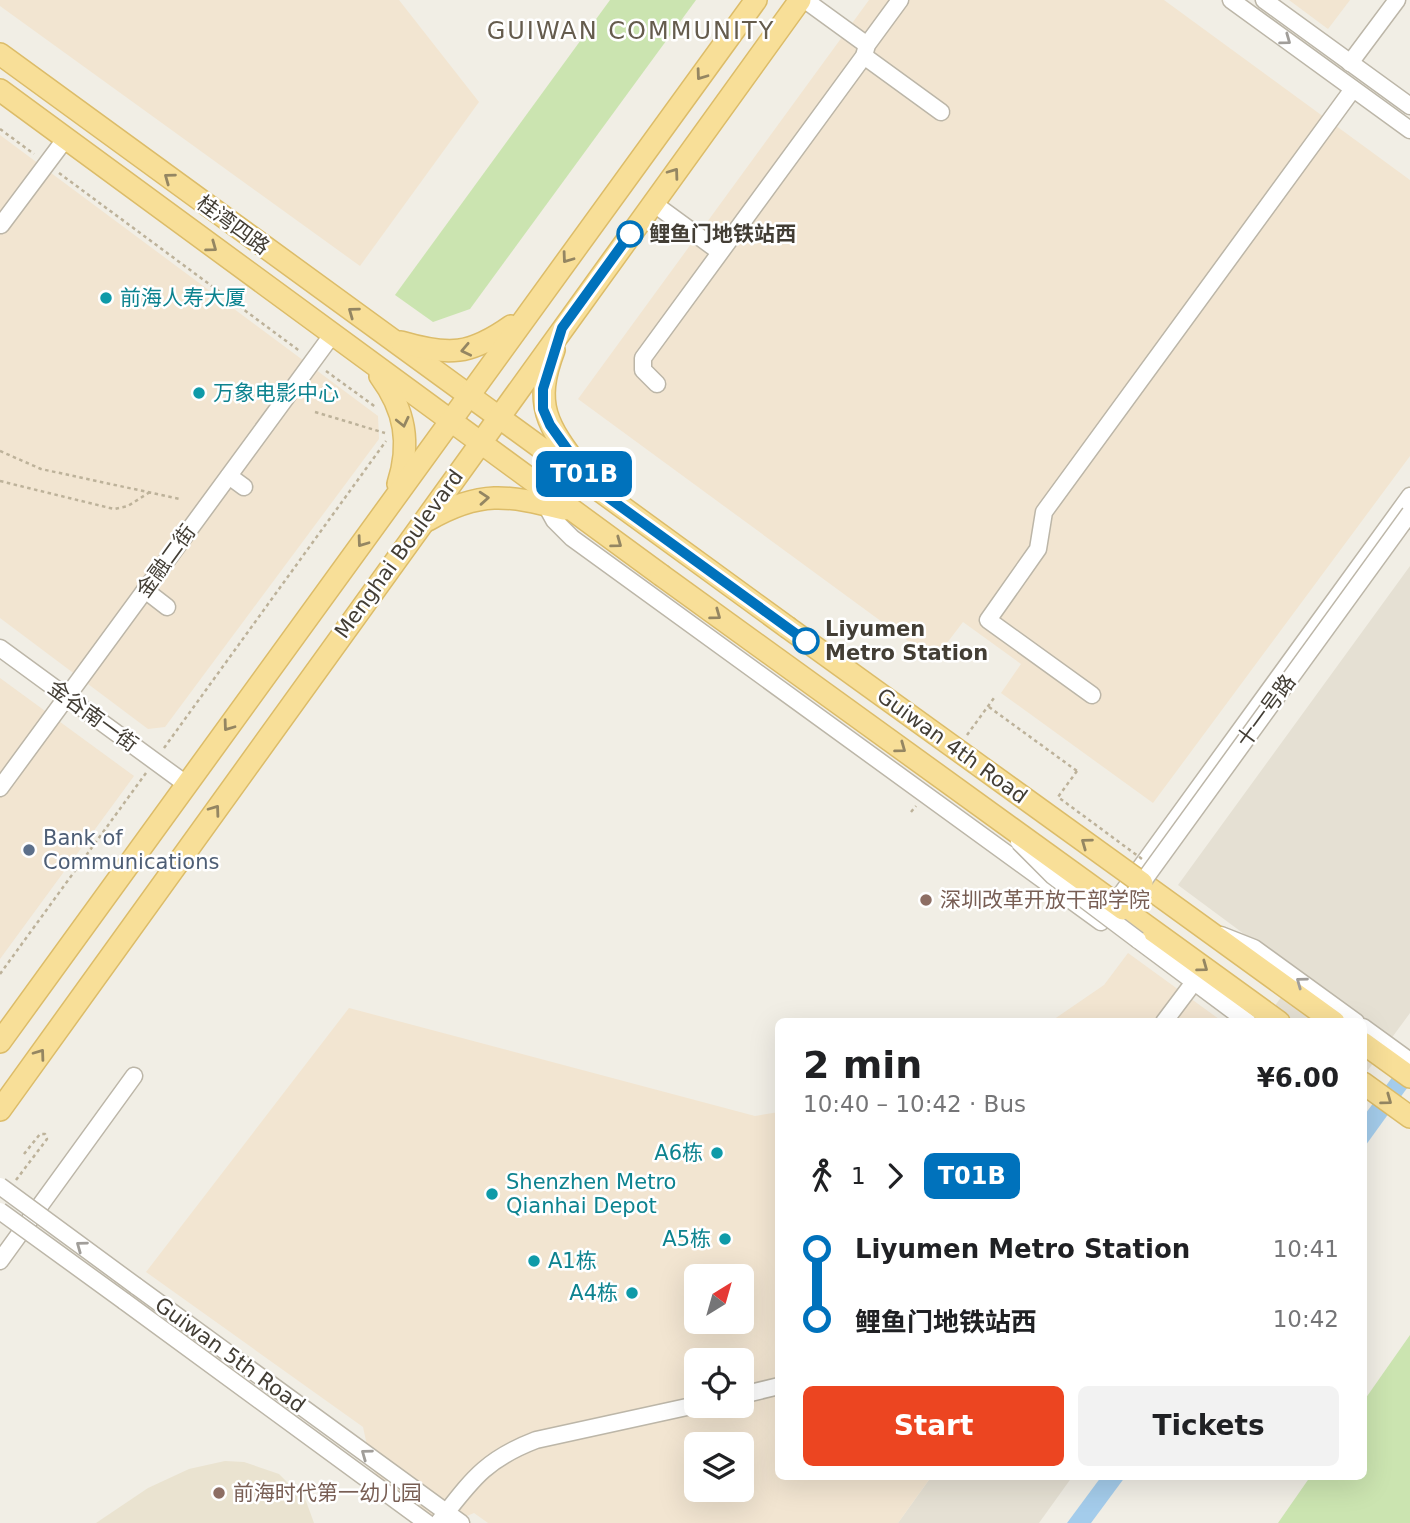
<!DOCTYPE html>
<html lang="en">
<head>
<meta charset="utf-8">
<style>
  body { margin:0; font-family:"DejaVu Sans","Noto Sans SC",sans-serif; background:#f2f2f2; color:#202124; height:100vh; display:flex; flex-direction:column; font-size:26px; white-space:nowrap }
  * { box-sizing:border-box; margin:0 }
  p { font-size:23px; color:#757577 }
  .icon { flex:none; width:38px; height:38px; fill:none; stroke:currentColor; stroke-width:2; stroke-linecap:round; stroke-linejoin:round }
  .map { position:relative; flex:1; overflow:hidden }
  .sheet { position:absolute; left:775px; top:1018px; width:592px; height:462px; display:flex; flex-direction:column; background:#fff; border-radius:10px; box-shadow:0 7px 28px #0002 }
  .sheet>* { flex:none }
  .badge { padding:0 14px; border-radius:10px; font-size:24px; line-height:46px }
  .needle { width:46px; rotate:37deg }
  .controls { position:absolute; left:684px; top:1264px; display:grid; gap:14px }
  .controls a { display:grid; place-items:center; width:70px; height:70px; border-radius:10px; background:#fff; box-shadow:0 7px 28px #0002; font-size:35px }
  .map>.badge { position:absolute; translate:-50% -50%; box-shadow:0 0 0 4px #fff }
  .legs { display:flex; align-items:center; gap:10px; height:77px; padding:0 28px; font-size:23px }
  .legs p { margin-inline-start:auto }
  .overview { display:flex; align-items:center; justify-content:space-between; height:119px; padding:0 28px }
  h1 { font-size:38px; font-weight:700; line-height:52px }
  .cta { display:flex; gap:14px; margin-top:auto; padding:14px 28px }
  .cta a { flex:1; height:80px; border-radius:10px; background:#ec4521; color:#fff; font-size:28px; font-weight:700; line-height:80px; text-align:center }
  .cta a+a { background:#f2f2f2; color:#202124 }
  ul { padding:0 28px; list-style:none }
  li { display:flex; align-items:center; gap:24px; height:70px; font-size:26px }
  li i { display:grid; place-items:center; width:10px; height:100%; margin:0 9px; background:currentColor }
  li i::after { content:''; width:18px; height:18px; margin:-9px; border:5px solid; border-radius:50%; background:#fff }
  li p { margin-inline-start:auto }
  li:first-child i { background:linear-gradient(#0000 50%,currentColor 0) }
  li:last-child i { background:linear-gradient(currentColor 50%,#0000 0) }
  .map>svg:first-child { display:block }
  .residential { fill:#e5e0d3 }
  .commercial { fill:#f2e5d1; fill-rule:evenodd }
  .education { fill:#eae3d0 }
  .green { fill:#cbe4b0 }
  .water { fill:#a4cceb }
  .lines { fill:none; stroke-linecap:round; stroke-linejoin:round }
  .minor-casing { stroke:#bcb6a8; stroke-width:19 }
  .major-casing { stroke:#dcbc69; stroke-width:24 }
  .path { stroke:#bdb29a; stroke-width:2.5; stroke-dasharray:3.5 3.5; stroke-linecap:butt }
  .minor { stroke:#fff; stroke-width:16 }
  .major { stroke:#f8df98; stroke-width:21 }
  .minor-bridge-casing { stroke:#bcb6a8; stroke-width:19; stroke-linecap:butt }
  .major-bridge-casing { stroke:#dcbc69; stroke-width:24; stroke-linecap:butt }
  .path-bridge { stroke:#bdb29a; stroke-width:2.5; stroke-dasharray:3.5 3.5; stroke-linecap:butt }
  .minor-bridge { stroke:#fff; stroke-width:16 }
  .major-bridge { stroke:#f8df98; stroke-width:21 }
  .oneway { stroke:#a19e9a }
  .oneway2 { stroke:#948662 }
  .line-1-casing { stroke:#fff; stroke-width:16 }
  .line-1 { stroke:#0072bc; stroke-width:10 }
  .stop-1-dot { fill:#fff; stroke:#0072bc; stroke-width:3.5 }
  .culture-dot { fill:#0f9aa8; stroke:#fff; stroke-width:2.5 }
  .service-dot { fill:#5c6f8a; stroke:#fff; stroke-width:2.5 }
  .education-dot { fill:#8d6e63; stroke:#fff; stroke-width:2.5 }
  .labels { text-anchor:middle; stroke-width:5; stroke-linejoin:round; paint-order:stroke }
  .street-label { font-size:21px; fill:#433e35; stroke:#fff }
  .stop-label { font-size:21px; font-weight:bold; fill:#433e35; stroke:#fff; text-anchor:start }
  .culture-label { font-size:21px; fill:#0d838f; stroke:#fff; text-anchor:start }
  .service-label { font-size:21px; fill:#4e5e75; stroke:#fff; text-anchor:start }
  .education-label { font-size:21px; fill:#785e54; stroke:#fff; text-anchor:start }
  .quarter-label { font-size:24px; letter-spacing:2px; fill:#655c4d; stroke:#fff }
</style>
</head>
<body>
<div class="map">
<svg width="1410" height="1523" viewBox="0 0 1410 1523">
  <rect width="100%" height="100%" fill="#f1eee5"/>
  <g class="residential">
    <polygon points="1410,566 1410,1013 1363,1077 1363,1022 1263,1022 1298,974 1178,885"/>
    <polygon points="931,1477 1072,1477 1039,1523 898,1523"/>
  </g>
  <g class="commercial">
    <polygon points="0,0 399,0 479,102 360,266 0,6"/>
    <polygon points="869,0 1164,0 1410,180 1410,456 1153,803 1001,693 1021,664 963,622 934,660 578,399"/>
    <polygon points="1289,0 1350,0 1328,29"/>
    <polygon points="0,135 378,416 379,439 165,727 148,729 0,618"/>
    <polygon points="0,678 134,776 0,959"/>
    <polygon points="1128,953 1223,1022 1050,1022 1104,985"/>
    <path d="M349,1008L755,1116L779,1112V1477H931L898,1523H488L474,1513L455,1521L426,1523L380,1483L371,1464L363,1427L146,1272ZM696,1276H742V1321H696ZM696,1360H742V1405H696ZM696,1444H742V1489H696Z"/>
  </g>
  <polygon class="education" points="225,1461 244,1462 279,1474 306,1501 314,1523 96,1523 148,1488 189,1469"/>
  <g class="green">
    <polygon points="610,0 696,0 470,309 433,322 395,295"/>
    <polygon points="1410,1335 1410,1523 1278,1523 1310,1477 1363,1477 1363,1402"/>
  </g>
  <g class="water">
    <polygon points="1410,1053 1410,1084 1363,1149 1363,1117"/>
    <polygon points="1101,1477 1125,1477 1091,1523 1067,1523"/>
  </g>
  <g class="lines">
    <defs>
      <g id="minor">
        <polyline points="805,0 867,45"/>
        <polyline points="1231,0 1410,130"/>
        <polyline points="1264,0 1410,106"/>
        <polyline points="864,56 941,112"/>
        <polyline points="1350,63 1397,0"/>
        <polyline points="653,203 720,252"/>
        <polyline points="1,225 66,138"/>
        <polyline points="657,384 643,370 643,358 864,56 867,45 900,0"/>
        <polyline points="229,476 244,487"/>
        <polyline points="543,500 554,520 572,538 1101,922 1410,496"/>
        <polyline points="145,590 167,607"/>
        <polyline points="0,648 186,784"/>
        <polyline points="1092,695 988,620 1038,549 1044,512 1353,89"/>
        <polyline points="0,788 332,335"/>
        <polyline points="1221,935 1254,948 1356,1022"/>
        <polyline points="1138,940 1248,1022"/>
        <polyline points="1164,1022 1194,982"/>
        <polyline points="1363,1027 1410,1061"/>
        <polyline points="0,1261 134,1076"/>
        <polyline points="136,1286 461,1523"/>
        <polyline points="124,1301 427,1523"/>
        <polyline points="742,1395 779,1386"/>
        <path d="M438,1523C471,1481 484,1460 536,1440L696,1405"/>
      </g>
      <g id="major">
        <polyline points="0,54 787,627"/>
        <polyline points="0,90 661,575"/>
        <path d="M401,342C449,356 470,355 511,326"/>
        <path d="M554,350C533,405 547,425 581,470"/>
        <path d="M380,376C405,410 411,443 398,484"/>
        <path d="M428,520C480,490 507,495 564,509"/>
        <polyline points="1142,883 1334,1022"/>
        <polyline points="1123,909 1279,1022"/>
        <polyline points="0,1042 756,0"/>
        <polyline points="1363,1043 1410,1077"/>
        <polyline points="1363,1083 1410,1117"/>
        <polyline points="0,1110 800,0"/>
      </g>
    </defs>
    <use href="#minor" class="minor-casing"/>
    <use href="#major" class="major-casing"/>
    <g class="path">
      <polyline points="0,129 34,154"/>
      <polyline points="59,173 301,352"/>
      <polyline points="326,371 377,408"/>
      <polyline points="315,412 385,433"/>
      <polyline points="0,451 41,469 180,499"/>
      <polyline points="0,481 114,509 128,506 150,492"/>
      <polyline points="989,707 1077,771"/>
      <polyline points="967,735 994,698"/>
      <polyline points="164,748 386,441"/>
      <polyline points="911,812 916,806"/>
      <polyline points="0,974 146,773"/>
      <polyline points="16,1180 47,1139 45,1134 40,1134 24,1154"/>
    </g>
    <use href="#minor" class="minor"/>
    <use href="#major" class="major"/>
    <defs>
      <g id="minor-bridge">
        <polyline points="1019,842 1053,876 1138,940"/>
        <polyline points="1123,909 1410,513"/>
        <polyline points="0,1186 136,1286"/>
        <polyline points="0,1211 124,1301"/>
      </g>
      <g id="major-bridge">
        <polyline points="661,575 1123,909"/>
        <polyline points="787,627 1142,883"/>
      </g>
    </defs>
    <use href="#minor-bridge" class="minor-bridge-casing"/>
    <use href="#major-bridge" class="major-bridge-casing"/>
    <polyline class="path-bridge" points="1077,771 1058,797 1142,859"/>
    <use href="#minor-bridge" class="minor-bridge"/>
    <use href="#major-bridge" class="major-bridge"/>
  </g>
  <defs><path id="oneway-chevron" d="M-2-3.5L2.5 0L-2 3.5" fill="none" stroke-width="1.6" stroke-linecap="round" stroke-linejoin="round" transform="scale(1.75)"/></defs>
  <g class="oneway">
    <use href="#oneway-chevron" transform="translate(1286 40) rotate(36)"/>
    <use href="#oneway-chevron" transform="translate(1301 982) rotate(-144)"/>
    <use href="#oneway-chevron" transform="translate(81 1246) rotate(-144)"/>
    <use href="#oneway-chevron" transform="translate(366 1454) rotate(-144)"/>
  </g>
  <g class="oneway2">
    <use href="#oneway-chevron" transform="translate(701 75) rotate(126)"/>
    <use href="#oneway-chevron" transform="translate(674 173) rotate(-54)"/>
    <use href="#oneway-chevron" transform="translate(169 178) rotate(-144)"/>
    <use href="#oneway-chevron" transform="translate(212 247) rotate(36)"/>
    <use href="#oneway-chevron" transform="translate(567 258) rotate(126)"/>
    <use href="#oneway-chevron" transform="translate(353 312) rotate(-144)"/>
    <use href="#oneway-chevron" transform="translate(466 350) rotate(168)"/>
    <use href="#oneway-chevron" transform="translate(403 422) rotate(77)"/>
    <use href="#oneway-chevron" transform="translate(484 498) rotate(-4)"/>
    <use href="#oneway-chevron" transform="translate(362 542) rotate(126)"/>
    <use href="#oneway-chevron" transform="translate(617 543) rotate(36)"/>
    <use href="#oneway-chevron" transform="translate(716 615) rotate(36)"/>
    <use href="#oneway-chevron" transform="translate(228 726) rotate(126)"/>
    <use href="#oneway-chevron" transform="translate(901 748) rotate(36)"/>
    <use href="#oneway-chevron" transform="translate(215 810) rotate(-54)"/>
    <use href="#oneway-chevron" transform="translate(1086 843) rotate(-144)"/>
    <use href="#oneway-chevron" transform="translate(1203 967) rotate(36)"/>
    <use href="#oneway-chevron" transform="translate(40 1054) rotate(-54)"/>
    <use href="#oneway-chevron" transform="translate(1387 1100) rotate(36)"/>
  </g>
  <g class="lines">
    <defs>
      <polyline id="line-1" points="630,234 562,328 543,389 543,409 550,425 595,488 806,641"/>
    </defs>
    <use href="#line-1" class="line-1-casing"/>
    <use href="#line-1" class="line-1"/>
  </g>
  <g class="stop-1-dot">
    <circle cx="630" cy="234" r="12"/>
    <circle cx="806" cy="641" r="12"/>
  </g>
  <g class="culture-dot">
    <circle cx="106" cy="298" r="7"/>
    <circle cx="199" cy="393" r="7"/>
    <circle cx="717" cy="1153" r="7"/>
    <circle cx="492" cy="1194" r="7"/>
    <circle cx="725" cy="1239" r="7"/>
    <circle cx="534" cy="1261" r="7"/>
    <circle cx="632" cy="1293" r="7"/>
  </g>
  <circle class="service-dot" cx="29" cy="850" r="7"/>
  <g class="education-dot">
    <circle cx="926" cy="900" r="7"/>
    <circle cx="219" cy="1493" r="7"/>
  </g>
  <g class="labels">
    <g class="street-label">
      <text transform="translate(233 225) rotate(36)" y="7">桂湾四路</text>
      <text transform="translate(399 554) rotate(-54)" y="7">Menghai Boulevard</text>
      <text transform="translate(166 561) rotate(-54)" y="7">金融二街</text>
      <text transform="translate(1266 711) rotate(-54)" y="7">十一号路</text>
      <text transform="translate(93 716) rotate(36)" y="7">金谷南一街</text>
      <text transform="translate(952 746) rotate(36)" y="7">Guiwan 4th Road</text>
      <text transform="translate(230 1355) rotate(36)" y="7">Guiwan 5th Road</text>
    </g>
    <g class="stop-label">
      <text x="649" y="241">鲤鱼门地铁站西</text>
      <text x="825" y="636">Liyumen<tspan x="825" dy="24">Metro Station</tspan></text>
    </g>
    <g class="culture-label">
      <text x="120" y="305">前海人寿大厦</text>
      <text x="213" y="400">万象电影中心</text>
      <text x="703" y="1160" text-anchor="end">A6栋</text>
      <text x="506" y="1189">Shenzhen Metro<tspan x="506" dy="24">Qianhai Depot</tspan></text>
      <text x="711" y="1246" text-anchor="end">A5栋</text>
      <text x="548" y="1268">A1栋</text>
      <text x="618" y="1300" text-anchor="end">A4栋</text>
    </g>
    <g class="service-label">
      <text x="43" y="845">Bank of<tspan x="43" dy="24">Communications</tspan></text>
    </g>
    <g class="education-label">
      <text x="940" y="907">深圳改革开放干部学院</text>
      <text x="233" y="1500">前海时代第一幼儿园</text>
    </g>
    <g class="quarter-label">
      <text x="631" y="39">GUIWAN COMMUNITY</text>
    </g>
  </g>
</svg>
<div class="controls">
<a><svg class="needle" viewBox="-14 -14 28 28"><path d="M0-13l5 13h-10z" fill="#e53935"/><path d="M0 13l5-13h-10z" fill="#757577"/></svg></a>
<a><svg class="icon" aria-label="locate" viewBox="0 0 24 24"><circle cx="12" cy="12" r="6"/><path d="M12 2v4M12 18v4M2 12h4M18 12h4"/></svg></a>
<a><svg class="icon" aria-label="layers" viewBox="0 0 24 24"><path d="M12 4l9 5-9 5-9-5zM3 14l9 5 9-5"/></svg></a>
</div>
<b class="badge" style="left:584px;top:474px;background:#0072bc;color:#fff">T01B</b>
<section class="sheet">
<div class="overview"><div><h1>2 min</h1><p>10:40 – 10:42 · Bus</p></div><b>¥6.00</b></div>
<div class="legs"><svg class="icon" aria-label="walk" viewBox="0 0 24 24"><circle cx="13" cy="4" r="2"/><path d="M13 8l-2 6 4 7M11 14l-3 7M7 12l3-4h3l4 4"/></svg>1<svg class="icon" aria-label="forward" viewBox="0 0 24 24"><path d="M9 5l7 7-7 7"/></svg><b class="badge" style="background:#0072bc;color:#fff">T01B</b></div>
<ul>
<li><i style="color:#0072bc"></i><b>Liyumen Metro Station</b><p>10:41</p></li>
<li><i style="color:#0072bc"></i><b>鲤鱼门地铁站西</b><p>10:42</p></li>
</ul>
<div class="cta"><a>Start</a><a>Tickets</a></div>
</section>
</div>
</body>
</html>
